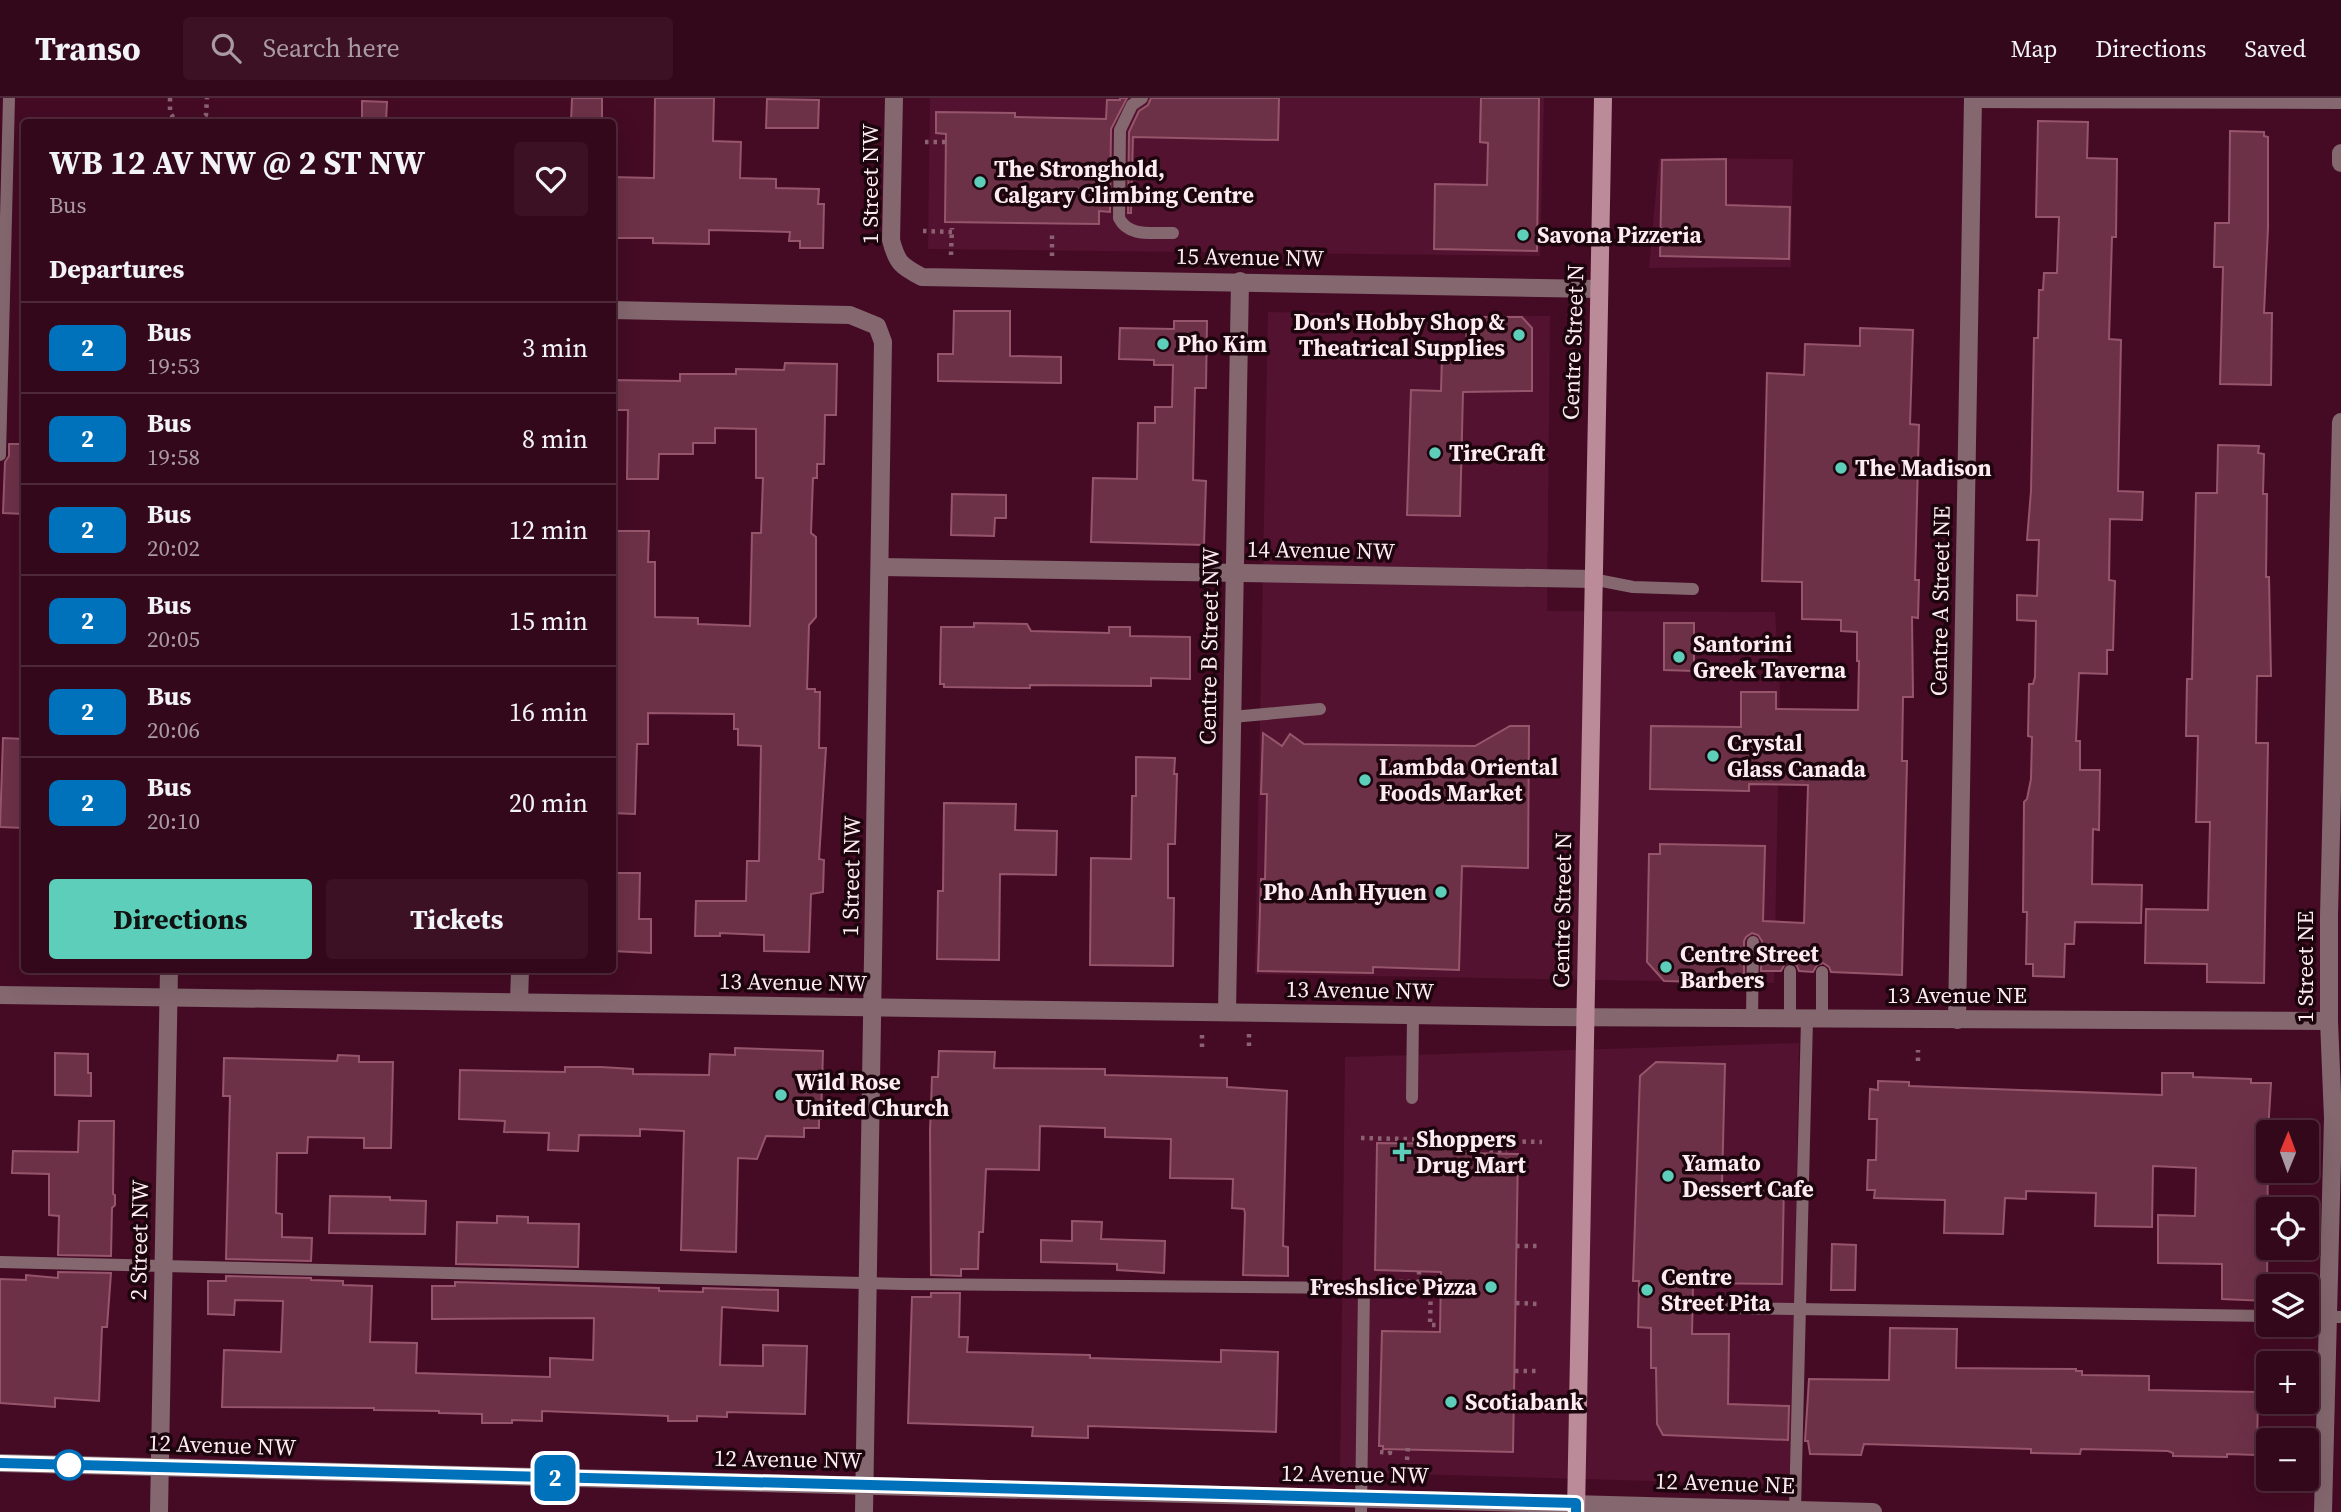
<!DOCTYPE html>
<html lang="en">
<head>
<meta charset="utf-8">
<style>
  body { margin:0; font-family:"Source Serif 4",serif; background:#3c1124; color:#f1f3f6; height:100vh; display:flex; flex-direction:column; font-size:26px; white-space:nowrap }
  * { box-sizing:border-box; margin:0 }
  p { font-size:23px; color:#a99aa3 }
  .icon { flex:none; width:38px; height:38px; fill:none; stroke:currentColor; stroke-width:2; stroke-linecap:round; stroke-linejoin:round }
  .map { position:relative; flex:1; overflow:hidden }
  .sheet { position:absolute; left:21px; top:21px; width:595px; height:854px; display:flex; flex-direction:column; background:#34081b; border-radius:7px; box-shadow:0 7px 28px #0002,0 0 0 2px #4e293a }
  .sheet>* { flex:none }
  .badge { padding:0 14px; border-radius:10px; font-size:24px; line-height:46px }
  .needle { width:46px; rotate:1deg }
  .tools { position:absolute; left:2256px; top:1022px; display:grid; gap:14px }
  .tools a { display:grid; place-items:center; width:63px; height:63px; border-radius:7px; background:#34081b; box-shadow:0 7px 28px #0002,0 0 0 2px #4e293a; font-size:35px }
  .map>.badge { position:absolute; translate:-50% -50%; box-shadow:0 0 0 4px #fff }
  h2 { padding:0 28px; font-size:26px; line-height:63px }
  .round { display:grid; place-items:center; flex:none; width:74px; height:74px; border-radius:7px; background:#3c1124 }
  .summary { display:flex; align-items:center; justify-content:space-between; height:119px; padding:0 28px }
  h1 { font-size:33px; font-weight:700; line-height:52px }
  .button { display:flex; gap:14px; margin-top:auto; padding:14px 28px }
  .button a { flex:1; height:80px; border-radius:7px; background:#5dceb9; color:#111; font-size:28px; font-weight:700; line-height:80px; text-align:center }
  .button a+a { background:#3c1124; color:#f1f3f6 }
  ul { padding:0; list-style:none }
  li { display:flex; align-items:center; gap:21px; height:91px; padding:0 28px; border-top:2px solid #4e293a }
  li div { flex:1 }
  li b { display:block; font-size:26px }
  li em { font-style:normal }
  li .badge { min-width:77px; font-weight:700; text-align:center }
  header { display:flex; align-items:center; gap:42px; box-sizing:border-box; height:98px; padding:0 35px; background:#34081b; border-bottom:2px solid #4e293a }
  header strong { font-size:33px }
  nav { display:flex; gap:38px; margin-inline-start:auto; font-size:24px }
  .search { width:490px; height:63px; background:#3c1124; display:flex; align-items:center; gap:18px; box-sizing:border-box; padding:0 24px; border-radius:7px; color:#a99aa3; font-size:26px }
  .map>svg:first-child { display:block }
  .built { fill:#53122f }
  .building { fill:#6d3147; stroke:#96556b; stroke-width:2 }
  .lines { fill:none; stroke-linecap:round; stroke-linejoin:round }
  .path { stroke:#8c6273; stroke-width:4.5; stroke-dasharray:3.5 5; stroke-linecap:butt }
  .service { stroke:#84676f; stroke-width:12 }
  .minor { stroke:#84676f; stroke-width:18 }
  .tertiary { stroke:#84676f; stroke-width:18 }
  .secondary { stroke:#bb8b99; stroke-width:18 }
  .line-casing { stroke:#fff; stroke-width:16 }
  .line { stroke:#0072bc; stroke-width:10 }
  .poi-dot { fill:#5dceb9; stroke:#1d050e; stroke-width:2.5 }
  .stop-dot { fill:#fff; stroke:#0072bc; stroke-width:3.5 }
  .labels { text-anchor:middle; stroke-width:7; stroke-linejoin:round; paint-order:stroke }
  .poi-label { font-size:23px; font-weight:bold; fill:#fcecf1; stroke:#1d050e; text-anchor:start }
  .street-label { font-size:23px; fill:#fcecf1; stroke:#1d050e }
</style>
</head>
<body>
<header>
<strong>Transo</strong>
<div class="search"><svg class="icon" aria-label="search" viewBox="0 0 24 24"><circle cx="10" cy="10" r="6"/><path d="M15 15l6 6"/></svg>Search here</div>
<nav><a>Map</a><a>Directions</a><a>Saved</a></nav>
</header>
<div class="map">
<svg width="2341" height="1414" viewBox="0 0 2341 1414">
  <rect width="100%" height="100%" fill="#450b24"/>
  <g class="built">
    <polygon points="930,0 1544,0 1540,158 928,151"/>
    <polygon points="1659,60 1793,61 1791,169 1649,170"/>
    <polygon points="1268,214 1550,218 1547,513 1775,514 1780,595 1774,885 1255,876"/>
    <polygon points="1799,945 1791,1387 1340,1374 1345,959"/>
  </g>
  <g class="building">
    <polygon points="572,0 602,0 602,24 571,24"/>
    <polygon points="655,0 714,0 713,43 741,44 740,80 776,81 776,90 819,91 818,106 824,106 823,150 800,150 800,143 789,143 790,134 709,132 709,146 653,145 653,140 612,140 612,79 654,80"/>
    <polygon points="1120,0 1127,0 1111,31 1110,114 1099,113 1099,126 945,124 946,36 936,35 936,14 1015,15 1015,19 1106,21 1107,2 1120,2"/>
    <polygon points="1151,0 1279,0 1278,42 1133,39 1131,115 1128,115 1129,34 1139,13 1148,7"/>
    <polygon points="1481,0 1539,0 1537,153 1434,151 1435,86 1487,87 1488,45 1480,44"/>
    <polygon points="767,1 819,2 818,30 766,30"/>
    <polygon points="362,3 387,4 386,24 362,24"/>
    <polygon points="2038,23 2088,24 2087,60 2117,61 2116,139 2112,139 2109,241 2121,242 2118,393 2143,394 2142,422 2110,421 2109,482 2115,483 2113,552 2107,552 2107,576 2079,575 2076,643 2080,643 2080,672 2100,672 2099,732 2093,731 2092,786 2142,787 2141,825 2075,824 2074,846 2065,846 2064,879 2033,878 2033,866 2026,866 2027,814 2023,814 2024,704 2027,701 2031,681 2032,639 2028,638 2029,586 2033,586 2035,579 2036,523 2017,522 2017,497 2037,498 2039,442 2027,442 2031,393 2034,240 2038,240 2039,192 2043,192 2044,175 2057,175 2059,119 2036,119"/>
    <polygon points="2230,33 2264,34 2264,38 2268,39 2268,130 2264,215 2272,215 2271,287 2220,286 2223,169 2214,169 2215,125 2229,125"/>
    <polygon points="1726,61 1726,107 1790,109 1789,161 1660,158 1662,62"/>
    <polygon points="954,213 1010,213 1010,258 1061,259 1061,285 938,283 938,256 953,256"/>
    <polygon points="1467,219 1522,219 1532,230 1532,293 1463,294 1460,418 1407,417 1411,292 1441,293 1442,257 1466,257"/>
    <polygon points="1174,223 1207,223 1206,290 1195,290 1193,382 1206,383 1204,447 1091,444 1093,380 1137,381 1138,325 1155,325 1155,309 1172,309 1173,267 1154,267 1154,262 1119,261 1120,230 1174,231"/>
    <polygon points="1860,230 1913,232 1910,326 1919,327 1915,482 1919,482 1918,520 1912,519 1913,599 1903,599 1902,663 1907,663 1902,877 1831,874 1829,869 1823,865 1817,867 1813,874 1799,873 1797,868 1791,864 1785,866 1781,873 1761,873 1762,843 1758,837 1752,835 1746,839 1744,843 1744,885 1664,883 1647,864 1649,756 1660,756 1660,746 1765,748 1763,823 1804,825 1808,687 1749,686 1749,693 1650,691 1651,628 1741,629 1741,594 1776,594 1776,611 1858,612 1859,563 1857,563 1857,534 1841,533 1841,522 1802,521 1802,484 1762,483 1767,275 1804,277 1805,246 1860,248"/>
    <polygon points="785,265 837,266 836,317 825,317 824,366 817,366 817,380 813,380 811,435 816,439 816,519 809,527 807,591 815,591 815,594 820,594 819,650 826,650 819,761 824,762 823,794 811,796 809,854 764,853 764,837 720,835 720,838 695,838 696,803 746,803 747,763 759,763 761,648 738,647 738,631 734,631 734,616 648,615 648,646 637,646 635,716 612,715 612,433 649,433 648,464 655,464 655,519 698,520 698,526 750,528 752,435 761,435 763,380 756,380 756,331 715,330 715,345 693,345 693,356 659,356 658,381 627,381 628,312 612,312 612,282 680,283 680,276 736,276 736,271 784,272"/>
    <polygon points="9,346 24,346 24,416 3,415 5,364 9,358"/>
    <polygon points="2218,347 2259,348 2258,355 2264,356 2263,396 2267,396 2266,479 2269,479 2271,578 2257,578 2256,645 2268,645 2264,885 2207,884 2207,866 2145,865 2146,811 2208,812 2210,724 2196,724 2198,638 2186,638 2187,581 2192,581 2196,395 2217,395"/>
    <polygon points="952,396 1006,397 1006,420 995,420 994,438 951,437"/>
    <polygon points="974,525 1027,526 1031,533 1109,535 1109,529 1130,529 1130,538 1190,539 1190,581 1151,580 1151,588 1030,587 1030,590 1026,590 944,589 944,586 940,586 941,529 974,529"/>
    <polygon points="1664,525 1694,525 1694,573 1664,572"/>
    <polygon points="1510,628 1529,628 1528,770 1462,768 1459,872 1373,869 1373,875 1258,873 1261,781 1265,781 1267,696 1261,696 1263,635 1282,648 1290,636 1304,646 1475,648"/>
    <polygon points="3,640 24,641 24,730 0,729"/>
    <polygon points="1136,659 1175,660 1174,676 1177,676 1175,746 1168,746 1168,800 1174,800 1173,868 1090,867 1091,760 1131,761 1132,698 1136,698"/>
    <polygon points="944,705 1016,706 1015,732 1057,733 1056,777 1000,776 999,862 937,861 938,793 943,793"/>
    <polygon points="612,775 640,775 639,821 651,821 651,855 612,853"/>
    <polygon points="735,950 823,953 821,1021 819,1021 819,1030 804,1030 804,1039 766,1038 757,1061 738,1060 736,1154 681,1152 684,1033 640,1031 640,1038 579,1037 578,1053 548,1052 549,1035 504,1034 505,1023 459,1021 460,972 565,974 565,969 601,969 633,971 633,976 709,977 710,956 735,957"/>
    <polygon points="939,953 995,954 994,970 1105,971 1105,977 1227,980 1227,989 1287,993 1283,1148 1288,1149 1288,1178 1243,1177 1245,1115 1244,1111 1232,1110 1233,1081 1170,1080 1171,1041 1105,1039 1105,1030 1040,1028 1039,1072 986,1071 983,1134 979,1134 978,1171 961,1171 961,1178 931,1177 930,1033 932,979 938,979"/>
    <polygon points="55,955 88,956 88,975 91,975 91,998 55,997"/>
    <polygon points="338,957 359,958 359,964 393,964 391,1050 364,1050 364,1040 308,1039 307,1055 277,1055 276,1115 282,1116 282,1139 312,1140 311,1163 226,1161 230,998 223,998 224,960 337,963"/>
    <polygon points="1656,964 1725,966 1722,1085 1784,1086 1782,1186 1693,1185 1692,1236 1729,1236 1728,1306 1789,1308 1788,1342 1663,1337 1657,1326 1656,1270 1651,1270 1651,1230 1638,1229 1639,1183 1633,1183 1640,978"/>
    <polygon points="2162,975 2193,975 2193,979 2251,981 2251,985 2271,985 2268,1034 2267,1203 2222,1201 2222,1166 2158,1165 2158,1117 2195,1118 2196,1070 2153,1068 2152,1129 2095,1128 2096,1095 2026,1093 2026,1101 2005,1100 2003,1136 1944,1135 1945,1102 1874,1100 1875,1092 1867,1092 1868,1062 1876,1062 1877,1021 1869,1021 1870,991 1878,992 1878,983 1909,984 1909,988 2162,997"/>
    <polygon points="79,1023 114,1023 113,1096 115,1097 115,1107 112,1110 111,1158 58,1157 59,1118 49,1117 49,1076 12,1075 13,1053 78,1054"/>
    <polygon points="1377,1045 1466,1046 1465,1055 1518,1056 1513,1354 1383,1351 1383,1348 1379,1348 1382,1233 1440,1234 1441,1174 1375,1172"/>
    <polygon points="330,1098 390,1099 390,1102 426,1103 425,1136 329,1135"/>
    <polygon points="497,1118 528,1119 528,1125 579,1126 578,1169 456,1166 457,1124 497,1125"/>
    <polygon points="1072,1123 1102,1124 1101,1141 1165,1143 1164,1175 1117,1172 1117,1166 1041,1164 1041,1142 1072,1143"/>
    <polygon points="1832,1146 1856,1147 1855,1192 1831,1192"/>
    <polygon points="58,1174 111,1175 107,1229 102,1229 99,1303 55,1300 55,1309 0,1305 0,1181 26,1182 26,1177 58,1180"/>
    <polygon points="226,1178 311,1180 311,1182 343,1183 343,1187 372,1188 370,1244 417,1245 416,1275 550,1279 550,1260 593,1262 594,1220 432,1221 432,1188 455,1188 455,1184 659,1190 659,1193 703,1194 703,1190 778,1192 778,1213 722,1209 720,1267 763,1268 763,1247 807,1248 805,1316 727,1314 727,1319 697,1318 697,1323 668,1323 668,1318 542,1313 542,1323 512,1322 512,1325 482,1325 482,1316 439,1315 439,1313 374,1312 374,1310 222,1309 224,1252 281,1254 283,1203 235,1202 234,1217 208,1216 208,1183 226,1183"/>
    <polygon points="931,1195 960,1195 959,1239 968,1239 967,1254 1090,1257 1090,1260 1221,1264 1221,1252 1278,1254 1276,1334 1088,1328 1088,1340 1032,1338 1033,1329 908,1325 912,1199 931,1199"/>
    <polygon points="1890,1230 1957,1231 1956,1270 2076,1271 2076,1273 2082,1273 2082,1277 2149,1278 2149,1292 2258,1294 2257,1357 2227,1356 2227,1359 2173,1358 2173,1355 2168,1353 2081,1351 2080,1356 2031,1355 2031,1351 1864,1346 1861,1357 1810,1356 1808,1343 1805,1343 1809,1281 1889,1282"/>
  </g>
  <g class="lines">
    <g class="path">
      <polyline points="170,0 170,15 177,24"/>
      <polyline points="199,24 206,17 207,0"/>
      <polyline points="925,44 946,44"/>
      <polyline points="923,133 952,134"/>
      <polyline points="951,157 952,130"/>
      <polyline points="1052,158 1052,134"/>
      <polyline points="1711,887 1711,884"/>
      <polyline points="1249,936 1249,953"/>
      <polyline points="1202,937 1202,952"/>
      <polyline points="1918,963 1918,952"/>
      <polyline points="1361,1040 1542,1044"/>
      <polyline points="1498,1043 1498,1048 1486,1047 1486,1052 1507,1053"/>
      <polyline points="1471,1055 1471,1042"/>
      <polyline points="1516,1148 1540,1148"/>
      <polyline points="1419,1173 1419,1184 1431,1184 1430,1227 1440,1227"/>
      <polyline points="1382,1183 1419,1184"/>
      <polyline points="1430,1188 1441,1188"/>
      <polyline points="1430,1195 1441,1196"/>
      <polyline points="1516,1205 1539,1206"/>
      <polyline points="1515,1273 1537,1273"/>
      <polyline points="1380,1354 1390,1355 1390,1351"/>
      <polyline points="1407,1362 1408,1348"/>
    </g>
    <g class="service">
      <path d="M1142,0L1132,7L1120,32L1119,120C1129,140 1154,134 1173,135"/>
      <polyline points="1973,4 2341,5"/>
      <polyline points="0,357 9,0"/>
      <polyline points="1592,481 1633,489 1693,491"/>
      <polyline points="1232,619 1320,611"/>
      <polyline points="1752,920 1753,844"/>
      <polyline points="1790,920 1790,873"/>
      <polyline points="1822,920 1822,874"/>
      <polyline points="1412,1000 1413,917"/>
      <polyline points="0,1164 904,1186 1364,1190 1361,1414"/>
      <polyline points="1730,1210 2268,1218"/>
      <polyline points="2306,1219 2341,1219"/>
      <polyline points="1795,1412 1807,921"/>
    </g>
    <g class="minor">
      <path d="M894,0L891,142C897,165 901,168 922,179L1599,191"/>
      <polyline points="2341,55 2341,65"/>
      <polyline points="612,212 850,217 877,228 883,244 864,1414"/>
      <polyline points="881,469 1592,481"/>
      <polyline points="0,897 1547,919 2329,923"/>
      <polyline points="519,904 520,872"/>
      <polyline points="1227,914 1240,183"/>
      <polyline points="1957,922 1973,0"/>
      <polyline points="159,1414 169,872"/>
      <polyline points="2323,1414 2333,1020 2329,923 2329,818 2341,324"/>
    </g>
    <polyline class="tertiary" points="0,1365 1873,1414"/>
    <polyline class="secondary" points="1576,1414 1603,0"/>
  </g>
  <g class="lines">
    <defs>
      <polyline id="line" points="0,1365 1576,1405 1576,1414"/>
    </defs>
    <use href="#line" class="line-casing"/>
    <use href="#line" class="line"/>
  </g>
  <g class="poi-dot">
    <circle cx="980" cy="84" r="7"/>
    <circle cx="1523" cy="137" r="7"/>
    <circle cx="1519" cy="237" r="7"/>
    <circle cx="1163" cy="246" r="7"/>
    <circle cx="1435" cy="355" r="7"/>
    <circle cx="1841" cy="370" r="7"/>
    <circle cx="1679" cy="559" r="7"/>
    <circle cx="1713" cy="658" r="7"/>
    <circle cx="1365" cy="682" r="7"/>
    <circle cx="1441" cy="794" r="7"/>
    <circle cx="1666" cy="869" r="7"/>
    <circle cx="781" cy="997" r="7"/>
    <path d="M1398.5 1043.5h7v7h7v7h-7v7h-7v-7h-7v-7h7z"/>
    <circle cx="1668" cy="1078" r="7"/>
    <circle cx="1491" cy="1189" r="7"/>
    <circle cx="1647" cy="1192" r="7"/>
    <circle cx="1451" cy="1304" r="7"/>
  </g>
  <circle class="stop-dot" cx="69" cy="1367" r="14"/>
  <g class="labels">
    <g class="poi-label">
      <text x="994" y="79">The Stronghold,<tspan x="994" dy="26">Calgary Climbing Centre</tspan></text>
      <text x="1537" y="145">Savona Pizzeria</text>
      <text x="1505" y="232" text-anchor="end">Don's Hobby Shop &amp;<tspan x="1505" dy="26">Theatrical Supplies</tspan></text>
      <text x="1177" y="254">Pho Kim</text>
      <text x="1449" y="363">TireCraft</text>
      <text x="1855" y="378">The Madison</text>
      <text x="1693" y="554">Santorini<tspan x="1693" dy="26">Greek Taverna</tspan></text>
      <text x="1727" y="653">Crystal<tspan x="1727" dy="26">Glass Canada</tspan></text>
      <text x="1379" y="677">Lambda Oriental<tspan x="1379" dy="26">Foods Market</tspan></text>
      <text x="1427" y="802" text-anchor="end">Pho Anh Hyuen</text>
      <text x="1680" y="864">Centre Street<tspan x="1680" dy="26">Barbers</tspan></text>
      <text x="795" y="992">Wild Rose<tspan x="795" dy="26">United Church</tspan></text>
      <text x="1416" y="1049">Shoppers<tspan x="1416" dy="26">Drug Mart</tspan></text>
      <text x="1682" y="1073">Yamato<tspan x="1682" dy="26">Dessert Cafe</tspan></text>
      <text x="1661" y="1187">Centre<tspan x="1661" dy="26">Street Pita</tspan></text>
      <text x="1477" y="1197" text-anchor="end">Freshslice Pizza</text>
      <text x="1465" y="1312">Scotiabank</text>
    </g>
    <g class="street-label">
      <text transform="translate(870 86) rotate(-90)" y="8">1 Street NW</text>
      <text transform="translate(1250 159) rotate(1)" y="8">15 Avenue NW</text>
      <text transform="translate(1573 244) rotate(-88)" y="8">Centre Street N</text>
      <text transform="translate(1321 452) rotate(1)" y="8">14 Avenue NW</text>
      <text transform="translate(1940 503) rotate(-89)" y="8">Centre A Street NE</text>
      <text transform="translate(1209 548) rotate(-89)" y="8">Centre B Street NW</text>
      <text transform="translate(851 778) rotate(-89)" y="8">1 Street NW</text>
      <text transform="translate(1562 812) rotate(-89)" y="8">Centre Street N</text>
      <text transform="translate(2305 869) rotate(-90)" y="8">1 Street NE</text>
      <text transform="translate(793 884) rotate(1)" y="8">13 Avenue NW</text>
      <text transform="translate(1360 892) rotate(1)" y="8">13 Avenue NW</text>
      <text x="1957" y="905">13 Avenue NE</text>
      <text transform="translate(139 1142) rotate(-89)" y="8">2 Street NW</text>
      <text transform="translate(222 1347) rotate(2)" y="8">12 Avenue NW</text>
      <text transform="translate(788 1361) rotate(1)" y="8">12 Avenue NW</text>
      <text transform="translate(1355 1376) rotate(1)" y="8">12 Avenue NW</text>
      <text transform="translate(1725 1385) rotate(2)" y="8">12 Avenue NE</text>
    </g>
  </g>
</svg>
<div class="tools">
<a><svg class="needle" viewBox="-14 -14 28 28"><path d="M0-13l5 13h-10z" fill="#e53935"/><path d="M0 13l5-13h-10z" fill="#a99aa3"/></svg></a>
<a><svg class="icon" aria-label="locate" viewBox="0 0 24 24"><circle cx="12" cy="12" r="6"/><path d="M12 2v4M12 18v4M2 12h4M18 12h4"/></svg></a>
<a><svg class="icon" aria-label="layers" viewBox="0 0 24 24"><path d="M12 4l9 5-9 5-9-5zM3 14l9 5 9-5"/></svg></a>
<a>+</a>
<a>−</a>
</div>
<b class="badge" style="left:555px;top:1380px;background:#0072bc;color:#fff">2</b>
<section class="sheet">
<div class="summary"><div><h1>WB 12 AV NW @ 2 ST NW</h1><p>Bus</p></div><a class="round"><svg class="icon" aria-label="heart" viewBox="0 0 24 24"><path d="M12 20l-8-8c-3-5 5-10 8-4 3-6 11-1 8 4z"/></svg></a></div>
<h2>Departures</h2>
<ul>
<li><span class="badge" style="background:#0072bc;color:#fff">2</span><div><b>Bus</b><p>19:53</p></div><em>3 min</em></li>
<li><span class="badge" style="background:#0072bc;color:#fff">2</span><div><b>Bus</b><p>19:58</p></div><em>8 min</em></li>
<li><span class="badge" style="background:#0072bc;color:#fff">2</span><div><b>Bus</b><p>20:02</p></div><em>12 min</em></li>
<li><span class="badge" style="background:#0072bc;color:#fff">2</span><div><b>Bus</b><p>20:05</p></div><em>15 min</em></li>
<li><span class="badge" style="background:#0072bc;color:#fff">2</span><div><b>Bus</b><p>20:06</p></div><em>16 min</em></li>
<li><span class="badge" style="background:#0072bc;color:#fff">2</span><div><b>Bus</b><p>20:10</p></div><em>20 min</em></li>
</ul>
<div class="button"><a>Directions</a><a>Tickets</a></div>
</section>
</div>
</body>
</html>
